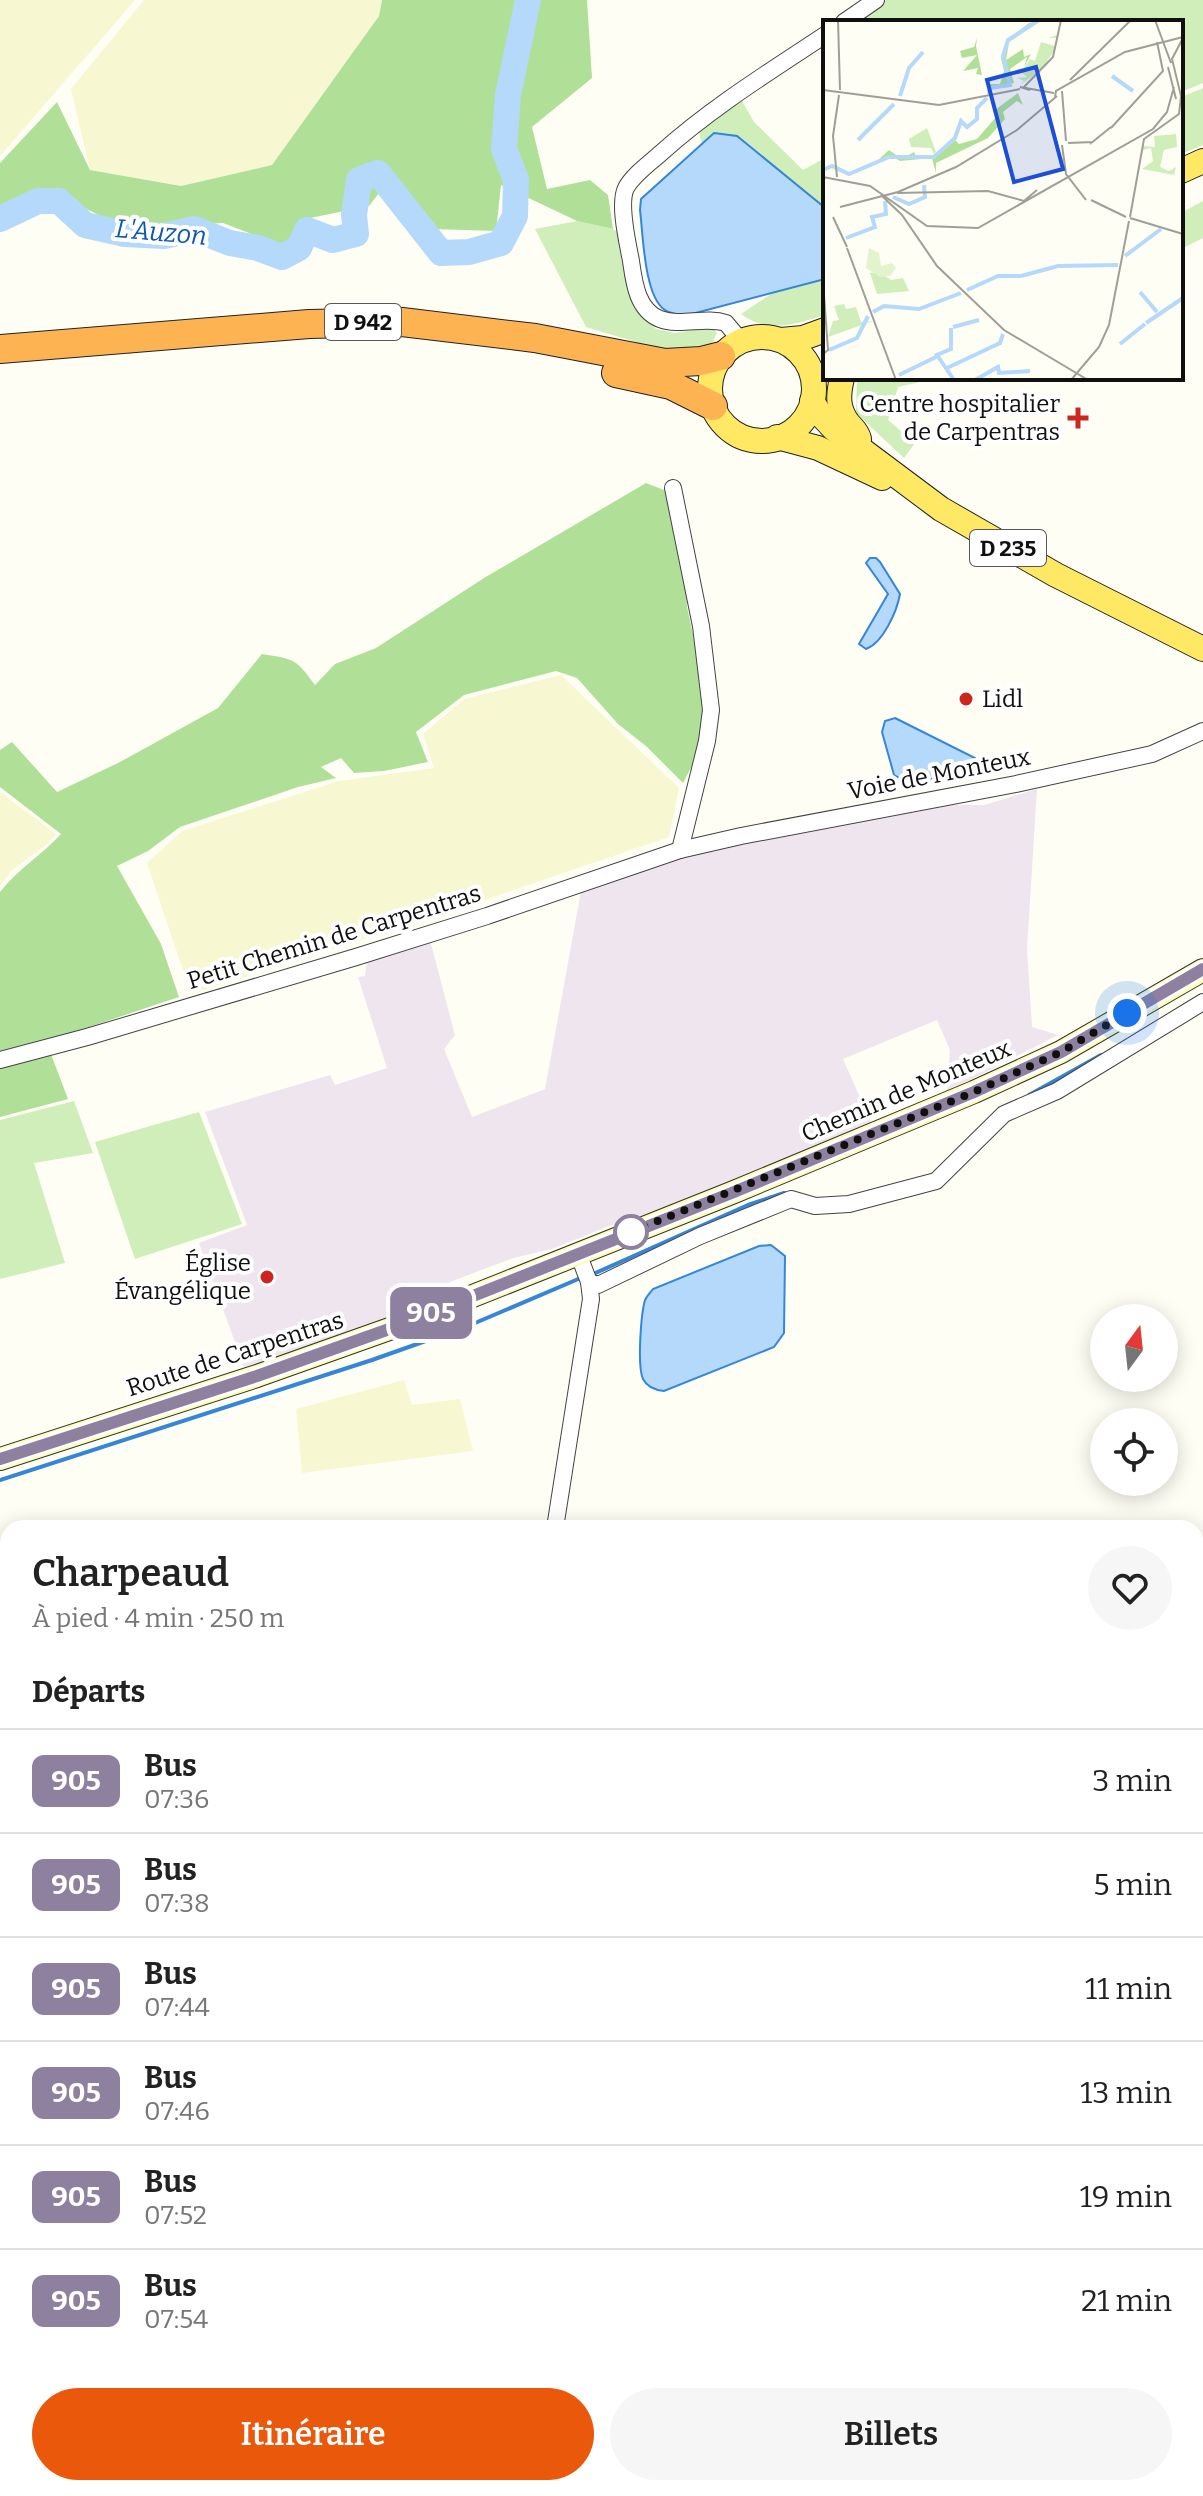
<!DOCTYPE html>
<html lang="fr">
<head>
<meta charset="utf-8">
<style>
  body { margin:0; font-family:Bitter,serif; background:#f6f6f6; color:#222; height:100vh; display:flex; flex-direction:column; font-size:30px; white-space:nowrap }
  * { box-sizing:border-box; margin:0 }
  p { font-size:26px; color:#767676 }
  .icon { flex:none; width:44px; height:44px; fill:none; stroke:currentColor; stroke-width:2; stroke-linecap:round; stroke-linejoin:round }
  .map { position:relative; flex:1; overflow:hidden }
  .sheet { position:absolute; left:0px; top:1520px; width:1204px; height:976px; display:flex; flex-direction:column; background:#fff; border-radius:24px 24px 0 0; box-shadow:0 4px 20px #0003 }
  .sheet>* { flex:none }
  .badge { padding:0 16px; border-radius:12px; font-size:28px; line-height:52px }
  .needle { width:52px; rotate:15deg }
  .fabs { position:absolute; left:1090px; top:1304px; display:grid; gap:16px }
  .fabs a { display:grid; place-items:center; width:88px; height:88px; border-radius:50%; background:#fff; box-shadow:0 4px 20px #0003; font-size:40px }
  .you { position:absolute; width:40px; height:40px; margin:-20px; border:6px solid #fff; border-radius:50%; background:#1a73e8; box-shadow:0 0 0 12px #1a73e833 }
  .map>.badge { position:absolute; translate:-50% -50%; box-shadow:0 0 0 4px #fff }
  h2 { padding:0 32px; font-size:30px; line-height:72px }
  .round { display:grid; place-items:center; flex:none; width:84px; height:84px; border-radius:42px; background:#f6f6f6 }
  .overview { display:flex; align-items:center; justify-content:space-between; height:136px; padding:0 32px }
  h1 { font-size:38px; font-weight:600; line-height:60px }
  .action { display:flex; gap:16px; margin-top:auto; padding:16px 32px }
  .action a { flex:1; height:92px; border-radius:48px; background:#ea580c; color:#fff; font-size:32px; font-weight:600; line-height:92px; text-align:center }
  .action a+a { background:#f6f6f6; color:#222 }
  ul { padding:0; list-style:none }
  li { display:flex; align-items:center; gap:24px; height:104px; padding:0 32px; border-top:2px solid #e0e0e0 }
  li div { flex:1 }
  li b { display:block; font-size:30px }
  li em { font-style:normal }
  li .badge { min-width:88px; font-weight:700; text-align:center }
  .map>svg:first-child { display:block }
  .industrial { fill:#efe5ef }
  .farmland { fill:#f7f8d1 }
  .green { fill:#cfeeb9 }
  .forest { fill:#b0e097 }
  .water { fill:#b4d9fb; stroke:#3586d8; stroke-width:2 }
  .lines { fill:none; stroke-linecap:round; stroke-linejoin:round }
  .stream { stroke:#3586d8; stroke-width:4 }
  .river { stroke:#b4d9fb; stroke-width:26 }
  .street-casing { stroke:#434343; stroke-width:18 }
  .secondary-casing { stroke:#323232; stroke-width:24 }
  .primary-casing { stroke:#212121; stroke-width:26 }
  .highway-casing { stroke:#212121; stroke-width:30 }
  .street { stroke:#fff; stroke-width:16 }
  .secondary { stroke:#fffeaf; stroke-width:22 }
  .primary { stroke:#ffe964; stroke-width:24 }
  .highway { stroke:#feb353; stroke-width:28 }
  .line-casing { stroke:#fff; stroke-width:18 }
  .line { stroke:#8e81a0; stroke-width:12 }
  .walk { stroke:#101010; stroke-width:8; stroke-dasharray:0 14.4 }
  .poi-dot { fill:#cd261c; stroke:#fff; stroke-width:3 }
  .stop-dot { fill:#fff; stroke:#8e81a0; stroke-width:4 }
  .labels { text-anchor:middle; stroke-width:8; stroke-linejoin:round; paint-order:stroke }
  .shield { fill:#fff; stroke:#585858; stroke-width:2 }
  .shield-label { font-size:22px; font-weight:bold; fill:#101010 }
  .poi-label { font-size:24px; fill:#101010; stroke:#fff; text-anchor:end }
  .street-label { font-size:24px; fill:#101010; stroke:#fff }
  .water-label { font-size:26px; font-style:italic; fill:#0e58ae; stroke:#fff }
  .inset-river { fill:none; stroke:#b4d9fb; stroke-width:4 }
  .inset-road { fill:none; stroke:#9f9f99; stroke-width:2 }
  .view { fill:#1d4ed8; fill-opacity:0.15; stroke:#1d4ed8; stroke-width:4 }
  .inset-edge { fill:none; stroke:#101010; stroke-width:4 }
</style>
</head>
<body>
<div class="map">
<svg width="1203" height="2496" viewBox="0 0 1203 2496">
  <rect width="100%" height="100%" fill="#fffef4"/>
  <polygon class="industrial" points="1037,789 1027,949 1032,1027 1058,1035 947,1092 950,1050 937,1020 843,1059 871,1122 665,1208 609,1226 552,1249 513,1258 403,1300 408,1312 244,1367 199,1243 247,1225 205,1112 330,1075 335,1085 387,1068 358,977 365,976 367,960 430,940 455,1035 444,1049 472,1117 545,1089 582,886 653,862 754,840 947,805 984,805"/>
  <g class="farmland">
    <polygon points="0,0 135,0 0,156"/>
    <polygon points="144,0 382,0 379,16 272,165 181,186 90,170 71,89"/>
    <polygon points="561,675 679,788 669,837 479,902 191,994 147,863 182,831 339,781 434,768 423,734 464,699"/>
    <polygon points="0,792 56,834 46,845 11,871 0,886"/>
    <polygon points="404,1380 412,1405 460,1399 473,1451 302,1473 296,1409"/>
    <polygon points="8,1728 8,1902 7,1917 0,1917 0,1729"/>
    <polygon points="8,2349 8,2472 0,2472 0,2350"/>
  </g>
  <g class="green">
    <polygon points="886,0 1203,0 1203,83 1181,92 1181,22 856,22"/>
    <polygon points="1203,88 1203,145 1181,154 1181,97"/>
    <polygon points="741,99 754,122 803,170 825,158 825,209 714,133 702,144 698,128"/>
    <polygon points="1203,201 1203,238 1181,249 1181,213"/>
    <polygon points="577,221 613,229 619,233 634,308 656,329 675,333 712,327 717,333 710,347 676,354 586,327 535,229"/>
    <path d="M825,279V315C797,324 767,334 741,314L774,292Z"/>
    <polygon points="857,378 937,378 898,387 888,420 915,443 904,458 856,413"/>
    <polygon points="74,1101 93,1153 34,1163 65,1263 0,1279 0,1120"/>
    <polygon points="199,1112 242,1224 135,1259 95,1142"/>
    <polygon points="806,2488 903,2488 904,2496 806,2496"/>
  </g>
  <g class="forest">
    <polygon points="382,0 587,0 592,78 532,127 547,189 590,180 608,195 613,229 577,221 501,185 496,231 432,229 389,180 369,206 305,219 283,246 223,223 125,228 60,196 36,195 0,213 0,163 57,102 90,170 181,186 272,165 379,16"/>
    <path d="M646,483L664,490L668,501L686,582L687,607L702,675L707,718L701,749L683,783L646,746L618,724L577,678L556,671L464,695L416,732L428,762L384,771L354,773L341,758L321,767L336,778L298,787L180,827L148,851L117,866L161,944L179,997L62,1036L49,1049L68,1099L0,1117V892C18,869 42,855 61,834L0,787V750L12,742L57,792L120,762L218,708L262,654C295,659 296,659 315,685L335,664L376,648L484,578Z"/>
  </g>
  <g class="water">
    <path d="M714,133L737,136L824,207L825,279L684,316C678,314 669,313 665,310C644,297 643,233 640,210L641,199Z"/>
    <path d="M870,558H876L880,562L900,594C897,611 883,643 866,649L859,644L888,594L866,563Z"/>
    <path d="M895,718L975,758L978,763L977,769C956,774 912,788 894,775L882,732L885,721Z"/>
    <path d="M771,1245L785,1256L784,1333L774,1347L664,1391C655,1390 647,1387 643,1379C637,1366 641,1314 645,1300C647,1296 650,1293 653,1289L759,1246Z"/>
  </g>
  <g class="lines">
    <g class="stream">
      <polyline points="1029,1095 1101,1055"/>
      <polyline points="591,1275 748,1205 784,1193 789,1194"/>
      <polyline points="0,1480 372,1360 468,1326 583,1277"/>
    </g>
    <polyline class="river" points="0,219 38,201 59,201 85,225 125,234 164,236 194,229 230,243 258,248 282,257 299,248 307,230 333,240 356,234 354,215 359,180 378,173 441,253 469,252 501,243 515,216 516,180 504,149 508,95 528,0"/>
    <defs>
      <g id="street">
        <polyline points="844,22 876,0"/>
        <path d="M741,341L726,323C705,316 681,327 660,319C637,310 634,282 631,261C628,244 618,204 626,188C633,175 650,163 661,153C711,108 769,72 825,35"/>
        <polyline points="673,488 701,626 711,710 707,741 680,850"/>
        <polyline points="0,1060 87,1037 356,957 487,916 680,850 741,836 1016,784 1152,754 1203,731"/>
        <polyline points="589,1282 598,1285 700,1236 791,1199 815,1206 849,1204 936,1181 1004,1114 1057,1091 1203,1002"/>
        <polyline points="555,1528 591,1299 589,1282 578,1253"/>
        <polyline points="1196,1712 1203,1712"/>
        <polyline points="493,2496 493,2488"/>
        <polyline points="1194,2496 1203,2492"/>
      </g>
      <polyline id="secondary" points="0,1459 257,1376 395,1327 734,1192 974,1092 1061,1052 1203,970"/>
      <g id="primary">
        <polyline points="1181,171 1203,161"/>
        <circle cx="762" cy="389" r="52"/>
        <polyline points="781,340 803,338 825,330"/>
        <path d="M842,378C838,395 837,408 848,423C853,429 857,431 859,439"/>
        <polyline points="812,401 820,414 834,429 941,509 1056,575 1203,649"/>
        <polyline points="777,437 818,448 882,478"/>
      </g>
      <g id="highway">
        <polyline points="0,349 309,324 402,322 535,338 665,363 701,361 721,356"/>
        <polyline points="616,373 671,385 713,406"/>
      </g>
    </defs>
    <use href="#street" class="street-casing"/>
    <use href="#secondary" class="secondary-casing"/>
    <use href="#primary" class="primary-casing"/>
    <use href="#highway" class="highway-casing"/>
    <use href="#street" class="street"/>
    <use href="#secondary" class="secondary"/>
    <use href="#primary" class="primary"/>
    <use href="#highway" class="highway"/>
  </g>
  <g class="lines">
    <defs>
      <polyline id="line" points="0,1459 257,1376 395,1327 734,1192 974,1092 1061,1052 1203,969"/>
    </defs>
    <use href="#line" class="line-casing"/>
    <use href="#line" class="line"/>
    <polyline class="walk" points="631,1232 974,1092 1061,1052 1127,1013"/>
  </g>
  <g class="poi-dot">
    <path d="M1074 406h8v8h8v8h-8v8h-8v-8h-8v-8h8z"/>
    <circle cx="966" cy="699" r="8"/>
    <circle cx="267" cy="1277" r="8"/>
  </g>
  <circle class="stop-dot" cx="631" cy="1232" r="16"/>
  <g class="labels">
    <g class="shield">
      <rect x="325" y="304" width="76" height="36" rx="6"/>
      <rect x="970" y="530" width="76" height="36" rx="6"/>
    </g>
    <g class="shield-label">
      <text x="363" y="330">D 942</text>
      <text x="1008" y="556">D 235</text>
    </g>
    <g class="poi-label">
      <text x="1060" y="412">Centre hospitalier<tspan x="1060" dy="28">de Carpentras</tspan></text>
      <text x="982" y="707" text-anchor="start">Lidl</text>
      <text x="251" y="1271">Église<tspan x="251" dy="28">Évangélique</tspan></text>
    </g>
    <g class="street-label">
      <text transform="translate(939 774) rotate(-11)" y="8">Voie de Monteux</text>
      <text transform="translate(334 937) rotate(-17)" y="8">Petit Chemin de Carpentras</text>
      <text transform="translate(906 1091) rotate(-23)" y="8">Chemin de Monteux</text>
      <text transform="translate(235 1354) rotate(-18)" y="8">Route de Carpentras</text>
    </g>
    <g class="water-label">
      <text transform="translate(161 232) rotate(5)" y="9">L'Auzon</text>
    </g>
  </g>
  <g transform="translate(823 20)">
    <rect width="360" height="360" fill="#fffef4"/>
    <path d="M237,0L234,23L229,34L218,50L197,65L201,61L194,58L204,57L198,52L207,39L212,41L218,22L232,26L234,18H225L234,15ZM104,108L113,132L111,134L108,128L88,127L86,119ZM353,114L354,127L341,130L337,147L346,151L353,147L351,155L319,149L330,141L328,128L320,130V126L332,127L331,116ZM56,252L68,260L80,258L86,271L54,274L47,253ZM21,284L23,289L33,287L38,302L50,301L5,317L10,301L16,300L11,286Z" fill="#cfeeb9"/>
    <path d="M219,0L186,22L183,40L200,29L201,37L208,34L201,47L204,37L187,49L191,63L167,68L165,73L167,64H177L181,51L178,38L184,20L206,3ZM154,18L153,26L159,55L153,54L155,48L140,51L154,35L139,38L137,31L151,27ZM195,73L200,85L194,81L180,92L182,99L165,118L113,143V153L109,138L77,141L70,137L52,143L66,130L79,139L91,132L94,138L109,136L131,119L136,124L154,119L173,97L172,90Z" fill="#b0e097"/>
    <path d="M46,228L56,233L58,246L69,243L73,248L67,256L57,257L43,248Z" fill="#e2f4cc"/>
    <path class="inset-river" d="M289,56L310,71M166,74L167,68L187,65L180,36L185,20L216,0M77,76L86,48L100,32M35,120L71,84M0,150L9,146L26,154L66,137H111L132,118L138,101L144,107L154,99V88L164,78M70,177L86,184L102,177L101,165M23,218L52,207L49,197L63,194L62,181M302,236L338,209M198,256L235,246L295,245M144,270L175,256H198M317,272L334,292M50,292L61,286L96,289L138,273M323,303L360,278M130,307L156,300M128,308V329L114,335L131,360M297,324L322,304M6,330L34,318L45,296M124,348L177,323L180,314M76,355L113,337M152,360L175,347L176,353L207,351"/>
    <path class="inset-road" d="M15,0L17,70M332,0L348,43M345,47L353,79M247,60L308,0M201,67L230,37L238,0M0,70L116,85L197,69M207,70L197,67L231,73M239,71L243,121M232,77L233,71L302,32L360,17M288,108L340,51L334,22M245,123L270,122M267,124L288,107M239,125L243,154L263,180M0,157L47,166L104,206L155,208L330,109L344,92L351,67M14,157L10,116L16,75M74,173L165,171L201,181L214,170M58,175L79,195L114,246L181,310L265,360M268,180L303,197M17,187L75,172L133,147L194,110L234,76M10,197L24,227M307,197L321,119L356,94L358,76L349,39L360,18M307,198L360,214M24,228L73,360M0,261L5,330L0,334M248,360L276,327L286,305L306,201"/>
    <path class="view" d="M213,47L240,149L191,162L164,60Z"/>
    <rect width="360" height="360" class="inset-edge"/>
  </g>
</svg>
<div class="fabs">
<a><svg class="needle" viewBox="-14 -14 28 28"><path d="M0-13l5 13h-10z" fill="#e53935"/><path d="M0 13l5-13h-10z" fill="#767676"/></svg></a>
<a><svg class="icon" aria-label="locate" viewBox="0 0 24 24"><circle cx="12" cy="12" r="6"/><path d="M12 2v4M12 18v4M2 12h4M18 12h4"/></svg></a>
</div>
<div class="you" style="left:1127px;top:1013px"></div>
<b class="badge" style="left:431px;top:1313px;background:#8e81a0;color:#fff">905</b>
<section class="sheet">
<div class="overview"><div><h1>Charpeaud</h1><p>À pied · 4 min · 250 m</p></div><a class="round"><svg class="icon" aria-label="heart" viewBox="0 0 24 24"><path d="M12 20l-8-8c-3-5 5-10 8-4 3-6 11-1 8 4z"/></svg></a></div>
<h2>Départs</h2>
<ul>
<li><span class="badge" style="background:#8e81a0;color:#fff">905</span><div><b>Bus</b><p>07:36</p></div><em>3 min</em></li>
<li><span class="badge" style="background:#8e81a0;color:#fff">905</span><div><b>Bus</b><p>07:38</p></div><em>5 min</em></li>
<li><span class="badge" style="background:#8e81a0;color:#fff">905</span><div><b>Bus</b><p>07:44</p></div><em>11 min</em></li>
<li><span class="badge" style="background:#8e81a0;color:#fff">905</span><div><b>Bus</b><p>07:46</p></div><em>13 min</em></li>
<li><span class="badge" style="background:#8e81a0;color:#fff">905</span><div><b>Bus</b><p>07:52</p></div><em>19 min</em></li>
<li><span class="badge" style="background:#8e81a0;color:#fff">905</span><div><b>Bus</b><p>07:54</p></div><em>21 min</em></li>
</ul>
<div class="action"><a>Itinéraire</a><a>Billets</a></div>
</section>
</div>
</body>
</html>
